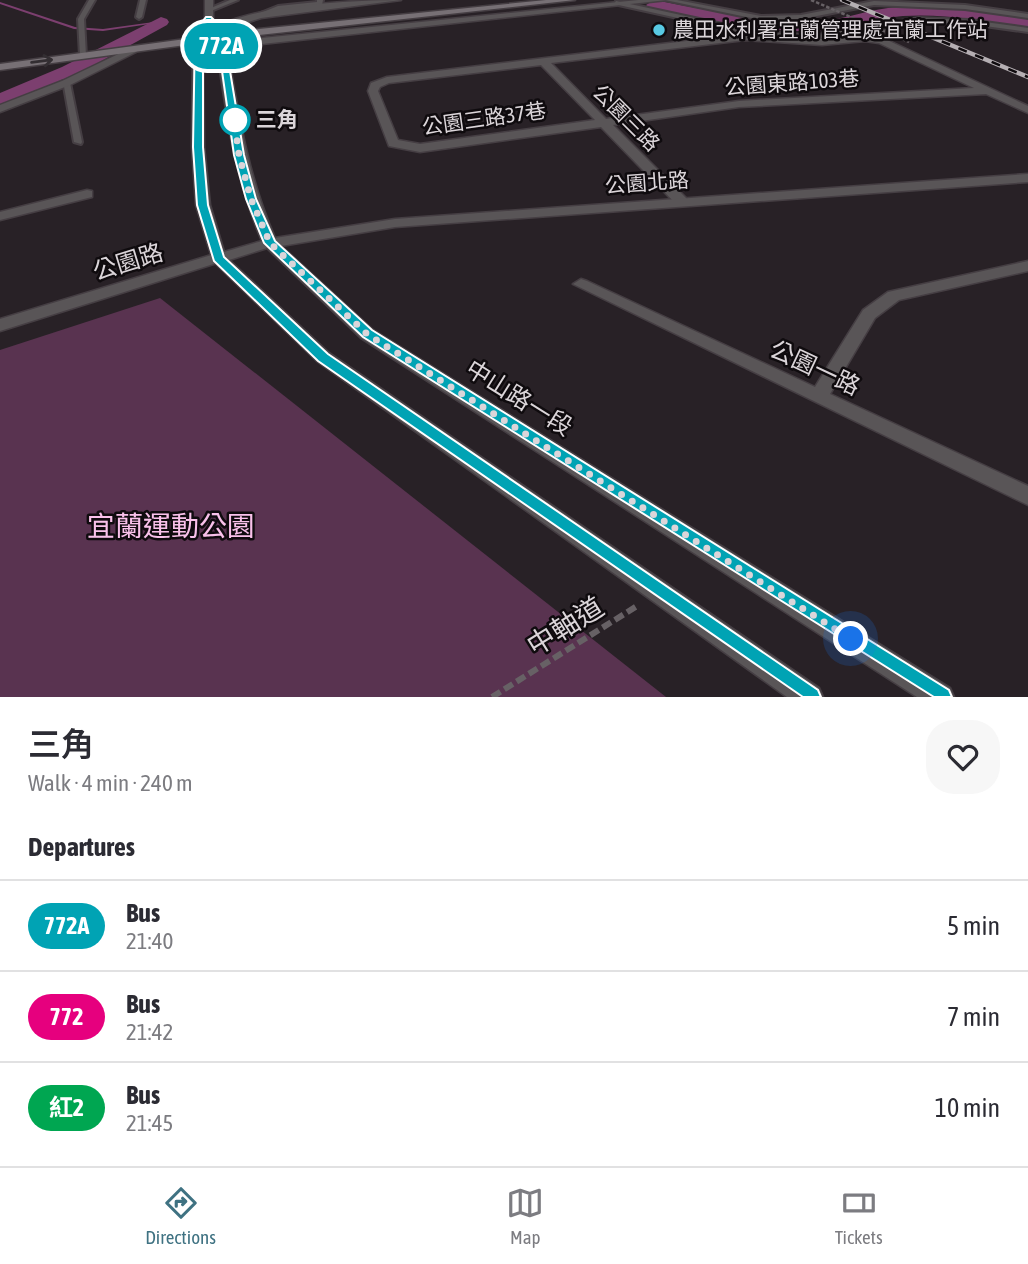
<!DOCTYPE html>
<html lang="en">
<head>
<meta charset="utf-8">
<style>
  body { margin:0; font-family:"Asap Condensed","Noto Sans TC",sans-serif; background:#f7f7f7; color:#2b2b33; height:100vh; display:flex; flex-direction:column; font-size:26px; white-space:nowrap }
  * { box-sizing:border-box; margin:0 }
  p { font-size:23px; color:#7c7c81 }
  .icon { flex:none; width:38px; height:38px; fill:none; stroke:currentColor; stroke-width:2; stroke-linecap:round; stroke-linejoin:round }
  .map { position:relative; height:697px; overflow:hidden }
  .drawer { display:flex; flex-direction:column; background:#fff; flex:1 }
  .drawer>* { flex:none }
  .badge { padding:0 14px; border-radius:23px; font-size:24px; line-height:46px }
  .you { position:absolute; width:35px; height:35px; margin:-18px; border:5px solid #fff; border-radius:50%; background:#1a73e8; box-shadow:0 0 0 10px #1a73e833 }
  .map>.badge { position:absolute; translate:-50% -50%; box-shadow:0 0 0 4px #fff }
  h2 { padding:0 28px; font-size:26px; line-height:63px }
  .round { display:grid; place-items:center; flex:none; width:74px; height:74px; border-radius:28px; background:#f7f7f7 }
  .head { display:flex; align-items:center; justify-content:space-between; height:119px; padding:0 28px }
  h1 { font-size:33px; font-weight:600; line-height:52px }
  ul { padding:0; list-style:none }
  li { display:flex; align-items:center; gap:21px; height:91px; padding:0 28px; border-top:2px solid #e1e1e2 }
  li div { flex:1 }
  li b { display:block; font-size:26px }
  li em { font-style:normal }
  li .badge { min-width:77px; font-weight:700; text-align:center }
  .tabs { display:flex; justify-content:space-around; align-items:center; height:98px; border-top:2px solid #e1e1e2; background:#fff; font-size:19px; color:#7c7c81 }
  .tabs a { display:grid; justify-items:center; gap:4px }
  .tabs .on { color:#3f7282 }
  .map>svg:first-child { display:block }
  .green { fill:#593350 }
  .lines { fill:none; stroke-linecap:round; stroke-linejoin:round }
  .stream { fill:#7c3f6f; fill-rule:evenodd }
  .canal { fill:#7c3f6f; fill-rule:evenodd }
  .service-casing { stroke:#453e43; stroke-width:4 }
  .minor-casing { stroke:#453e43; stroke-width:3 }
  .tertiary-casing { stroke:#453e43; stroke-width:3 }
  .secondary-casing { stroke:#453e43; stroke-width:3 }
  .path { stroke:#676165; stroke-width:6; stroke-dasharray:10 4.5; stroke-linecap:butt }
  .service { fill:#595557; fill-rule:evenodd }
  .minor { fill:#595557; fill-rule:evenodd }
  .tertiary { fill:#595557; fill-rule:evenodd }
  .secondary { fill:#777075; fill-rule:evenodd }
  .rail-casing { stroke:#b5afb3; stroke-width:4.5 }
  .rail { stroke:#0f0b0e; stroke-width:2.5; stroke-dasharray:9; stroke-linecap:butt }
  .path-bridge { stroke:#676165; stroke-width:2.5; stroke-dasharray:3.5 2; stroke-linecap:butt }
  .oneway { stroke:#332e32 }
  .line { fill:#00a3b4; stroke:#fff; stroke-width:2 }
  .walk { stroke:#dbd5d9; stroke-width:7; stroke-dasharray:0 12.6 }
  .poi-dot { fill:#58c9e3; stroke:#0f0b0e; stroke-width:2.5 }
  .stop-dot { fill:#fff; stroke:#00a3b4; stroke-width:3.5 }
  .labels { text-anchor:middle; stroke-width:5; stroke-linejoin:round; paint-order:stroke }
  .far-poi-label { font-size:21px; fill:#dbd5d9; stroke:#0f0b0e; text-anchor:start }
  .far-street-label { font-size:21px; fill:#dbd5d9; stroke:#0f0b0e }
  .far-stop-label { font-size:21px; font-weight:bold; fill:#dbd5d9; stroke:#0f0b0e; text-anchor:start }
  .street-label { font-size:24px; fill:#dbd5d9; stroke:#0f0b0e }
  .near-park-label { font-size:28px; fill:#f9c1ea; stroke:#0f0b0e }
  .near-street-label { font-size:28px; fill:#dbd5d9; stroke:#0f0b0e }
</style>
</head>
<body>
<div class="map">
<svg width="1028" height="697" viewBox="0 0 1028 697">
  <rect width="100%" height="100%" fill="#282126"/>
  <polygon class="green" points="160,298 666,697 0,697 0,350"/>
  <g class="lines">
    <polygon class="stream" points="0,2 75,27 103,29 161,21 163,22 103,31 74,29 0,4"/>
    <g class="canal">
      <path d="M654,0C707,10 760,21 814,21C840,21 863,11 888,8C935,3 982,11 1028,18V28C981,20 932,11 885,18C862,21 841,30 817,31C761,32 703,22 649,8L646,5Z"/>
      <polygon points="161,17 167,19 169,22 167,25 76,75 0,106 0,93 62,67"/>
    </g>
    <defs>
      <g id="service">
        <polygon points="89,0 95,0 84,19 86,56 83,58 80,56 78,19"/>
        <polygon points="140,0 146,0 142,17 139,19 136,17"/>
        <polygon points="230,0 238,0 211,11 206,10"/>
        <polygon points="317,0 323,0 322,5 279,10 261,16 258,14 278,6 317,2"/>
        <polygon points="665,0 677,0 761,16 801,15 874,1 965,5 1028,14 1028,18 965,9 874,5 801,19 761,20"/>
        <polygon points="616,1 755,31 812,36 919,18 970,20 1028,28 1028,32 970,24 919,22 812,40 755,35 614,4"/>
        <polygon points="63,81 70,83 82,142 81,144 74,142"/>
      </g>
      <g id="minor">
        <path d="M745,34L822,39L865,35L885,39L1028,106V113L986,94L739,107L613,125L686,198L688,201L681,205L676,204L601,127L420,152L389,146L368,91L371,83L387,77ZM745,40L822,45L865,41L879,43L974,88L739,101L606,119L551,63ZM541,65L595,120L420,144L398,140L378,91L380,87L389,83Z"/>
        <polygon points="133,47 138,50 136,52 70,85 0,112 0,105 62,81"/>
        <polygon points="87,190 92,191 92,197 0,220 0,212"/>
        <polygon points="218,253 226,258 223,261 0,331 0,319"/>
        <polygon points="1028,261 1028,271 899,300 875,318 830,394 1028,486 1028,505 573,284 581,279 587,281 815,387 863,310 888,292"/>
      </g>
      <path id="tertiary" d="M205,0H213V19L204,31L203,42L204,147L210,205L224,252L262,241C232,170 225,104 214,29C249,5 357,0 401,0L261,18L224,30L225,37L262,38L638,0H667L262,44L226,43C238,112 247,174 275,238L395,219L1028,174V182L395,227L281,246L373,330L950,688L954,697H917L361,338L267,248L229,260L329,353L819,688L823,697H787L317,361L213,261L196,205L192,147L193,42L194,31L205,19Z"/>
      <polygon id="secondary" points="546,0 575,0 259,35 0,70 0,64 259,29"/>
    </defs>
    <use href="#service" class="service-casing"/>
    <use href="#minor" class="minor-casing"/>
    <use href="#tertiary" class="tertiary-casing"/>
    <use href="#secondary" class="secondary-casing"/>
    <polyline class="path" points="492,697 637,606"/>
    <use href="#service" class="service"/>
    <use href="#minor" class="minor"/>
    <use href="#tertiary" class="tertiary"/>
    <use href="#secondary" class="secondary"/>
    <defs>
      <polyline id="rail" points="842,0 1028,77"/>
    </defs>
    <use href="#rail" class="rail-casing"/>
    <use href="#rail" class="rail"/>
    <polyline class="path-bridge" points="811,0 909,42"/>
  </g>
  <defs><path id="oneway-shaft" d="M-6 0H5M1.5-3L5.5 0L1.5 3" fill="none" stroke-width="1.6" stroke-linecap="round" stroke-linejoin="round" transform="scale(1.75)"/></defs>
  <use class="oneway" href="#oneway-shaft" transform="translate(42 61) rotate(-7)"/>
  <polygon class="line" points="206,17 211,17 223,29 244,155 256,199 275,241 372,330 949,690 952,697 934,697 363,337 264,243 246,199 234,155 216,29 209,23 203,31 203,147 208,205 224,257 328,354 818,690 821,697 803,697 318,361 214,261 197,205 193,147 195,31"/>
  <g class="lines">
    <polyline class="walk" points="235,120 234,118 239,155 251,199 270,243 367,334 851,639"/>
  </g>
  <circle class="poi-dot" cx="659" cy="30" r="7"/>
  <circle class="stop-dot" cx="235" cy="120" r="14"/>
  <g class="labels">
    <g class="far-poi-label">
      <text x="673" y="37">農田水利署宜蘭管理處宜蘭工作站</text>
    </g>
    <g class="far-street-label">
      <text transform="translate(792 83) rotate(-4)" y="7">公園東路103巷</text>
      <text transform="translate(626 118) rotate(45)" y="7">公園三路</text>
      <text transform="translate(484 119) rotate(-8)" y="7">公園三路37巷</text>
      <text transform="translate(647 183) rotate(-4)" y="7">公園北路</text>
    </g>
    <g class="far-stop-label">
      <text x="256" y="127">三角</text>
    </g>
    <g class="street-label">
      <text transform="translate(128 262) rotate(-17)" y="8">公園路</text>
      <text transform="translate(815 368) rotate(25)" y="8">公園一路</text>
      <text transform="translate(519 398) rotate(32)" y="8">中山路一段</text>
    </g>
    <g class="near-park-label">
      <text x="171" y="536">宜蘭運動公園</text>
    </g>
    <g class="near-street-label">
      <text transform="translate(565 626) rotate(-32)" y="10">中軸道</text>
    </g>
  </g>
</svg>
<div class="you" style="left:851px;top:639px"></div>
<b class="badge" style="left:221px;top:46px;background:#00a3b4;color:#fff">772A</b>
</div>
<section class="drawer">
<div class="head"><div><h1>三角</h1><p>Walk · 4 min · 240 m</p></div><a class="round"><svg class="icon" aria-label="heart" viewBox="0 0 24 24"><path d="M12 20l-8-8c-3-5 5-10 8-4 3-6 11-1 8 4z"/></svg></a></div>
<h2>Departures</h2>
<ul>
<li><span class="badge" style="background:#00a3b4;color:#fff">772A</span><div><b>Bus</b><p>21:40</p></div><em>5 min</em></li>
<li><span class="badge" style="background:#e6007e;color:#fff">772</span><div><b>Bus</b><p>21:42</p></div><em>7 min</em></li>
<li><span class="badge" style="background:#00a651;color:#fff">紅2</span><div><b>Bus</b><p>21:45</p></div><em>10 min</em></li>
</ul>
</section>
<nav class="tabs">
<a class="on"><svg class="icon" aria-label="directions" viewBox="0 0 24 24"><path d="M12 3l9 9-9 9-9-9zM9 14v-3h6M13 9l2 2-2 2"/></svg>Directions</a>
<a><svg class="icon" aria-label="map" viewBox="0 0 24 24"><path d="M3 6l6-2 6 2 6-2v14l-6 2-6-2-6 2zM9 4v14M15 6v14"/></svg>Map</a>
<a><svg class="icon" aria-label="tickets" viewBox="0 0 24 24"><path d="M3 7h18v10H3zM15 7v10"/></svg>Tickets</a>
</nav>
</body>
</html>
